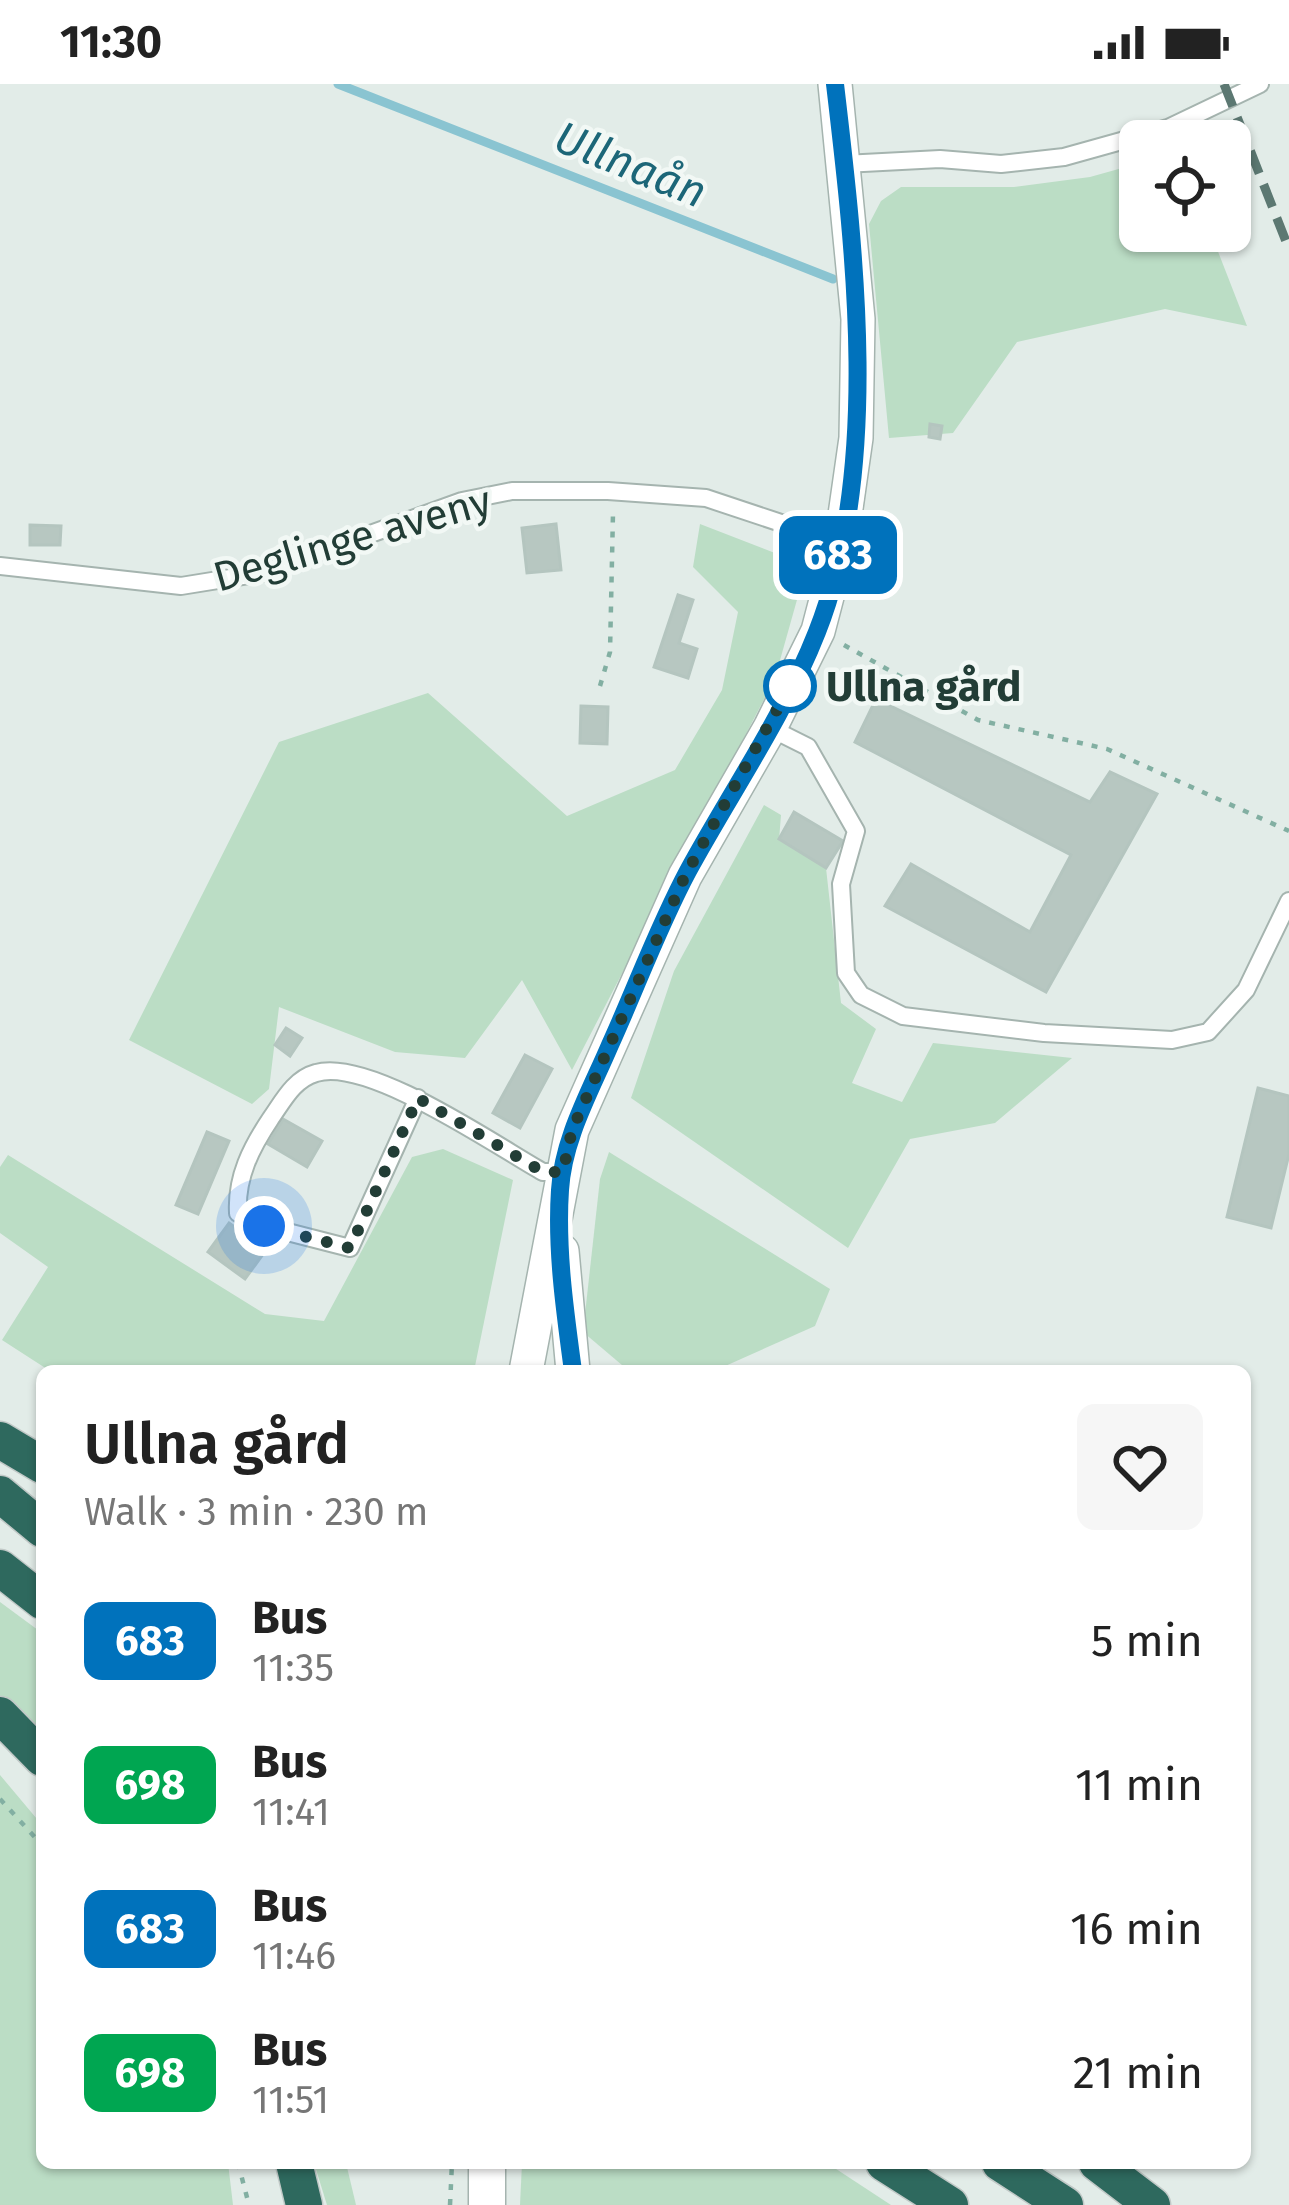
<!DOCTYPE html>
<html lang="en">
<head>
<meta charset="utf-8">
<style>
  body { margin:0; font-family:"Fira Sans",sans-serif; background:#f6f6f6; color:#222; height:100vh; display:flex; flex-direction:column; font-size:45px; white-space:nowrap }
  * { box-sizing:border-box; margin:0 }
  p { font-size:39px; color:#767676 }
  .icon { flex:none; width:66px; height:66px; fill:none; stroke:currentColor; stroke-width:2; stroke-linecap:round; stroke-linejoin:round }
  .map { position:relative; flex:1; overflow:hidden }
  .sheet { position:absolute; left:36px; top:1281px; width:1215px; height:804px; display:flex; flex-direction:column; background:#fff; border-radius:18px; box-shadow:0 3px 9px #0004 }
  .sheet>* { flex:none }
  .badge { padding:0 24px; border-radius:18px; font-size:42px; line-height:78px }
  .fabs { position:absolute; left:1119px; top:36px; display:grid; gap:24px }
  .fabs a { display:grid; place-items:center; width:132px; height:132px; border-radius:18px; background:#fff; box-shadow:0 3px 9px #0004; font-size:60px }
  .you { position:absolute; width:60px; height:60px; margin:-30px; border:9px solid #fff; border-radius:50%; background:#1a73e8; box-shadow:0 0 0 18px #1a73e833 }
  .map>.badge { position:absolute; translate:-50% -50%; box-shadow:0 0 0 6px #fff }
  .round { display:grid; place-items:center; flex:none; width:126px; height:126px; border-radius:18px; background:#f6f6f6 }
  .head { display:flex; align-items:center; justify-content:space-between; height:204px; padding:0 48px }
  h1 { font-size:57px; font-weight:600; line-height:90px }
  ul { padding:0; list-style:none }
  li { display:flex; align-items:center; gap:36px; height:144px; padding:0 48px }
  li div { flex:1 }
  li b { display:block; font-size:45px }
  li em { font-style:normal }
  li .badge { min-width:132px; font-weight:700; text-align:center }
  .status { display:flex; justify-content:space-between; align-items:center; height:84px; padding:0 60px; background:#fff; direction:ltr }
  .status svg { height:33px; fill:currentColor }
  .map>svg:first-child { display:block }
  .green { fill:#bbddc5 }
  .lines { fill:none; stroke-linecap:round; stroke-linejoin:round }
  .stream { stroke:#8ac4d1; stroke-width:9 }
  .building { fill:#b7c7c1; stroke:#b4c5bf; stroke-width:3 }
  .service-casing { stroke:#a5b4af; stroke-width:20 }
  .minor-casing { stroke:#a5b4af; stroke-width:36 }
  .tertiary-casing { stroke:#a5b4af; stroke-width:39 }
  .motorway-casing { stroke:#c1c9c7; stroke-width:39 }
  .path { stroke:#82afa2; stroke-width:4.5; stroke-dasharray:6 9; stroke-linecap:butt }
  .service { stroke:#fff; stroke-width:16 }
  .minor { stroke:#fff; stroke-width:33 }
  .tertiary { stroke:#fff; stroke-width:36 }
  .motorway { stroke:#2e695e; stroke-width:36 }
  .rail { stroke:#5c7872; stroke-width:9; stroke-dasharray:24 12; stroke-linecap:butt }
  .line-casing { stroke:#fff; stroke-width:27 }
  .line { stroke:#0072bc; stroke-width:18 }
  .walk { stroke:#223d36; stroke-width:12; stroke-dasharray:0 21.6 }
  .stop-dot { fill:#fff; stroke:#0072bc; stroke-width:6 }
  .labels { text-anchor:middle; stroke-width:9; stroke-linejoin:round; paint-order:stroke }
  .street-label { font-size:42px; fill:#223d36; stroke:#f2f8f5 }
  .stop-label { font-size:42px; font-weight:bold; fill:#223d36; stroke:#f2f8f5; text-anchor:start }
  .water-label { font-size:45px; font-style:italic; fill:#1c6678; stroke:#f2f8f5 }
</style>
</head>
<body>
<div class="status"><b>11:30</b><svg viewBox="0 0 49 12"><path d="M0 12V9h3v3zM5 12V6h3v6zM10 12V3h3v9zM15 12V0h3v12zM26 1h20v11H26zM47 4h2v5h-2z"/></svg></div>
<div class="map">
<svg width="1289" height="2121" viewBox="0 0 1289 2121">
  <rect width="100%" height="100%" fill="#e2ece8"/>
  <g class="green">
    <polygon points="1140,79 1140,147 1210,147 1247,242 1165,225 1017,258 953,349 889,354 869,140 881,117 901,103 1014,103 1090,93"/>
    <polygon points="700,440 780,471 802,498 775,594 572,986 522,896 465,974 395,968 279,923 269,1005 252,1020 129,956 279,658 428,609 567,732 675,686 722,606 738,528 693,483"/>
    <polygon points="764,721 781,731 779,756 826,784 841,919 876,945 852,999 902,1018 933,959 1072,974 995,1039 910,1055 848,1164 631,1014 674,887"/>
    <polygon points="443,1065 513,1096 474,1287 50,1287 2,1256 48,1183 0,1149 0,1083 8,1071 265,1230 324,1237 412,1073"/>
    <polygon points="609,1068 830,1205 815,1242 714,1287 629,1287 583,1248 600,1095"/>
    <polygon points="0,1518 42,1549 42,1660 0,1617"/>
    <polygon points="0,1691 42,1741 42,2079 228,2079 233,2121 0,2121"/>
    <polygon points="314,2079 346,2079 356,2121 327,2121"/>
    <polygon points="522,2079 827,2079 891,2121 520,2121"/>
  </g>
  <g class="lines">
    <polyline class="stream" points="338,0 833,195"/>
  </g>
  <g class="building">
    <polygon points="930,340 942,342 940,355 929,353"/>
    <polygon points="556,440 561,486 527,489 522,444"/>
    <polygon points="30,441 61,442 60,461 30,461"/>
    <polygon points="678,511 693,516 679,559 697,565 688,594 654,583"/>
    <polygon points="876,615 1090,718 1110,688 1157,710 1046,908 885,822 911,780 1030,848 1071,771 855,658"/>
    <polygon points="581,622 608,623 607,660 580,659"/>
    <polygon points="794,728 843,757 826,784 779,755"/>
    <polygon points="286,944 302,954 290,972 275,961"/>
    <polygon points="525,971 552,985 520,1044 493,1029"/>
    <polygon points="1258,1004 1289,1012 1289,1070 1271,1144 1227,1133"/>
    <polygon points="283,1035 322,1057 307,1083 268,1060"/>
    <polygon points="207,1048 229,1057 198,1130 176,1121"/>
    <polygon points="229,1139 266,1166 245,1195 208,1168"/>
  </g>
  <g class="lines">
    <defs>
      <g id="service">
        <polyline points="844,80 940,75 1001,80 1064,73 1168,44 1260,0"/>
        <polyline points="0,482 181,502 262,489 462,417 512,407 608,407 706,414 841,459"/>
        <polyline points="770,644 808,663 856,747 841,800 846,889 861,911 903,932 1044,949 1172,956 1208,948 1246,906 1289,817"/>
        <path d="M418,1014L350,1164L264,1142L238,1129C236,1093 251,1064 271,1034C283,1017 294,995 316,989C368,973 495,1061 543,1088H563"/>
      </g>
      <g id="minor">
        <polyline points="562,1167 573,1287"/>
        <polyline points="526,1287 572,1046 685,792 770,644 818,547 841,459 856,354 858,235 835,0"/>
      </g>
      <polyline id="tertiary" points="487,2121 487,2079"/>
      <g id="motorway">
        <polyline points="0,1356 42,1381"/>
        <polyline points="0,1410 42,1445"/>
        <polyline points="0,1484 42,1517"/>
        <polyline points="0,1631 42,1674"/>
        <polyline points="294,2079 304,2121"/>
        <polyline points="884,2079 950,2121"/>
        <polyline points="1000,2079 1065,2121"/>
        <polyline points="1097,2079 1152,2121"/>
      </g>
    </defs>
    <use href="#service" class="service-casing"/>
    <use href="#minor" class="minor-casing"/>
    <use href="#tertiary" class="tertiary-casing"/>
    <use href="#motorway" class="motorway-casing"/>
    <g class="path">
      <polyline points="844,561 978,636 1107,665 1289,747"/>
      <polyline points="600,602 610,568 613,429"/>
      <polyline points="0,1715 42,1761"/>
      <polyline points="238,2079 249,2121"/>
      <polyline points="450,2121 452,2079"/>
    </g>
    <use href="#service" class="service"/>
    <use href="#minor" class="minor"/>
    <use href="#tertiary" class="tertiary"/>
    <use href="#motorway" class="motorway"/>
    <polyline class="rail" points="1224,0 1289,165"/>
  </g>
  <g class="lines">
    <defs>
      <path id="line" d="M573,1287C565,1228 556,1165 560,1106C563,1055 590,1008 610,961C636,904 658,843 688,787C731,708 784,632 817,548C881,386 855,169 835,0"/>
    </defs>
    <use href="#line" class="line-casing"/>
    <use href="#line" class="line"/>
    <polyline class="walk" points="264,1142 350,1164 418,1014 543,1088 563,1088 572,1046 685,792 790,602"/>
  </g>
  <circle class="stop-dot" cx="790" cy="602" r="24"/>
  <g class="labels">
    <g class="street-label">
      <text transform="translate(352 454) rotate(-16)" y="15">Deglinge aveny</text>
    </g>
    <g class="stop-label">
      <text x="826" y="617">Ullna gård</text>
    </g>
    <g class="water-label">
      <text transform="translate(631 80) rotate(22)" y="16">Ullnaån</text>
    </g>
  </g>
</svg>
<div class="fabs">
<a><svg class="icon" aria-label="locate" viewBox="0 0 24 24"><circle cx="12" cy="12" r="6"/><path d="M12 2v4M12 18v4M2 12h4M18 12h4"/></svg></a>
</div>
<div class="you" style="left:264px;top:1142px"></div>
<b class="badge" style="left:838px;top:471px;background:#0072bc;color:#fff">683</b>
<section class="sheet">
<div class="head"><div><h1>Ullna gård</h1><p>Walk · 3 min · 230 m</p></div><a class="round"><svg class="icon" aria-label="heart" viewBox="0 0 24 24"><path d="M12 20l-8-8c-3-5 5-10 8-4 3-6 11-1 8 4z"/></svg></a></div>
<ul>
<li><span class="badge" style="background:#0072bc;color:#fff">683</span><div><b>Bus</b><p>11:35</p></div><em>5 min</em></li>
<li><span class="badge" style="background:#00a651;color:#fff">698</span><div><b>Bus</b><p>11:41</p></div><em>11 min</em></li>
<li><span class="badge" style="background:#0072bc;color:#fff">683</span><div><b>Bus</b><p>11:46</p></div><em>16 min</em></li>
<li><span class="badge" style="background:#00a651;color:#fff">698</span><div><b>Bus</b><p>11:51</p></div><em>21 min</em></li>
</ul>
</section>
</div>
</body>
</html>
